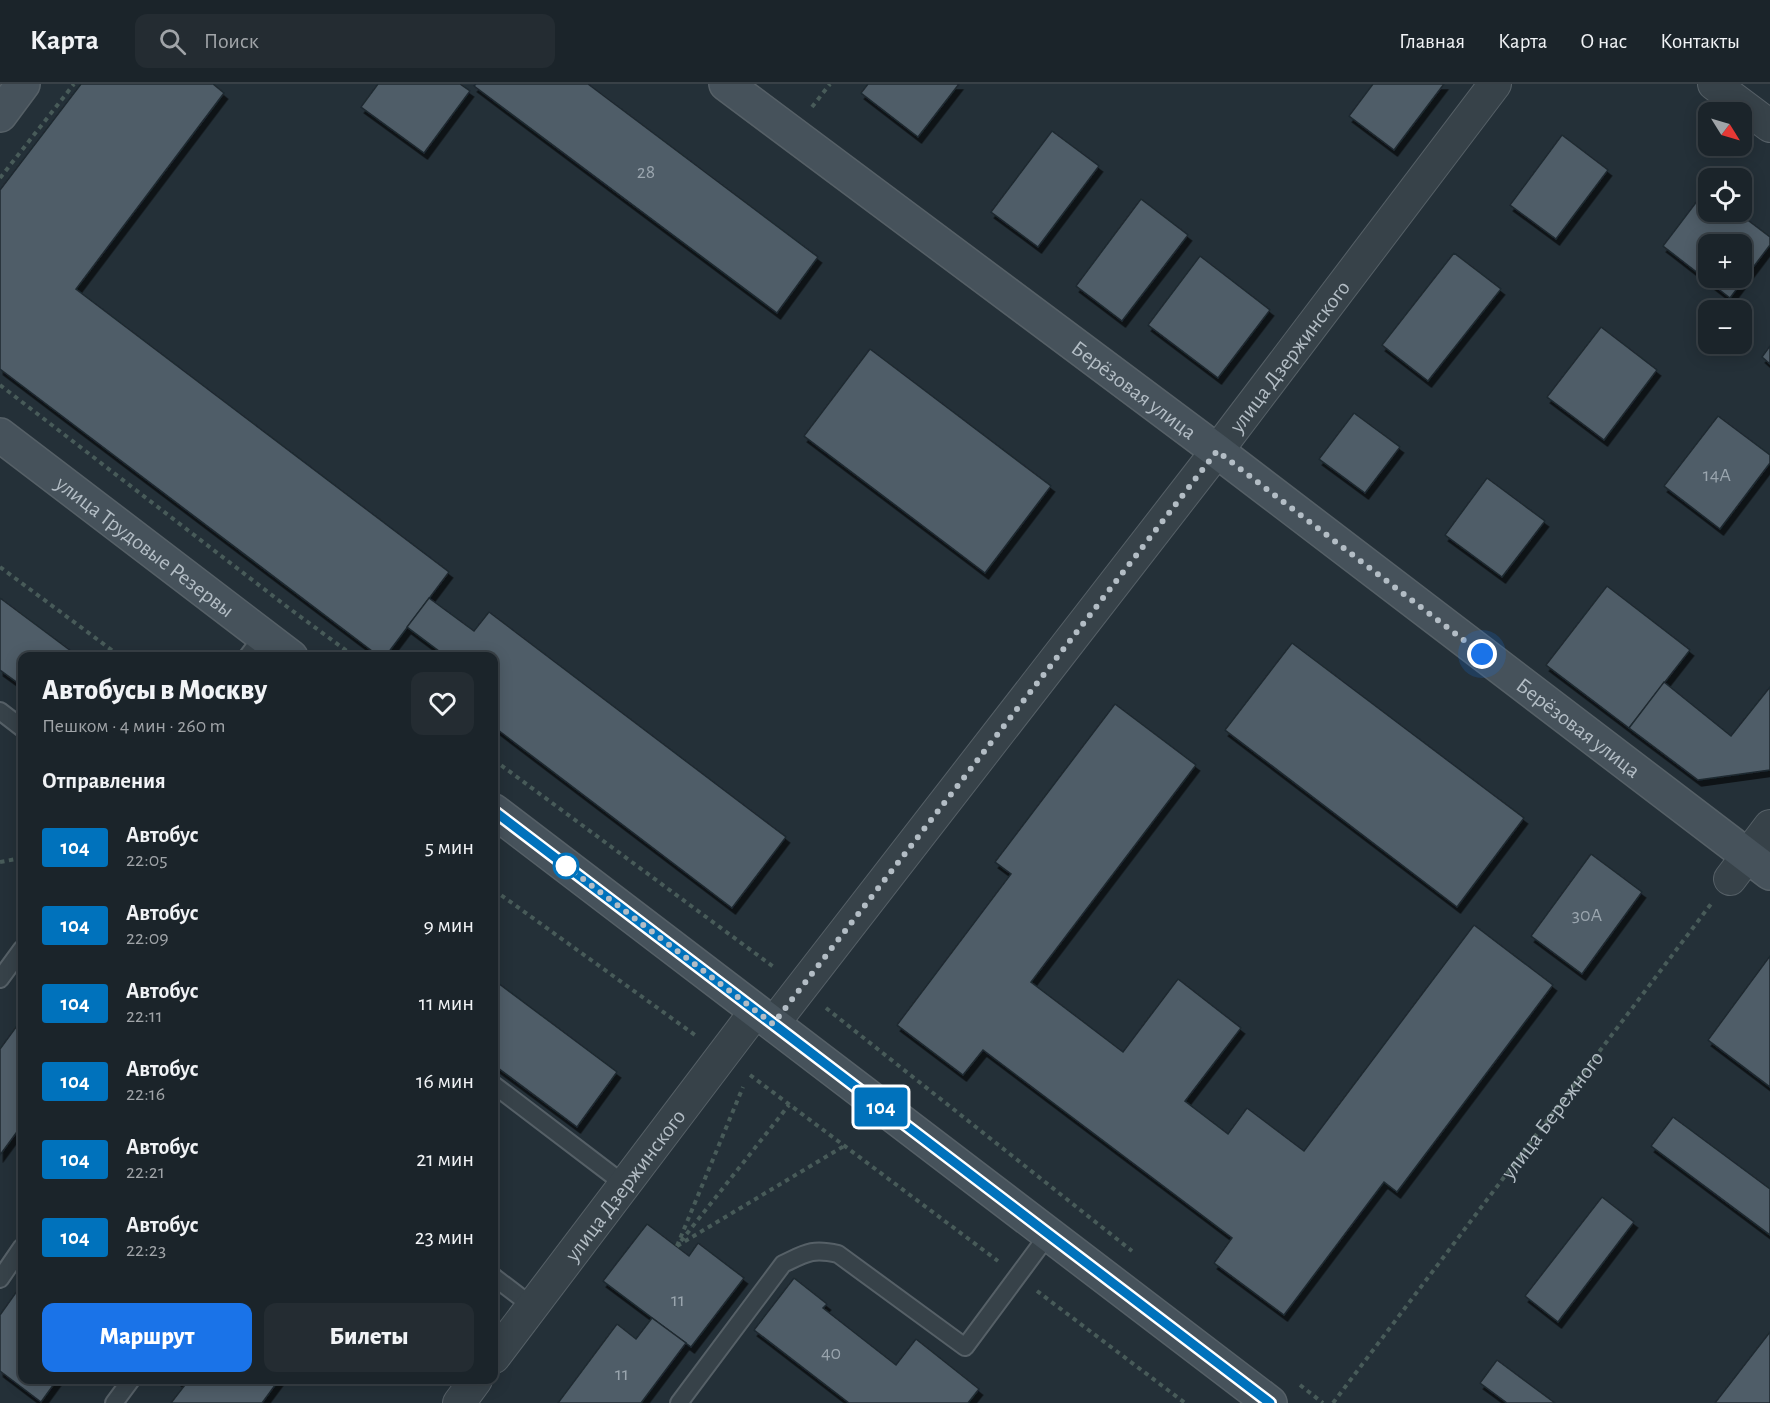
<!DOCTYPE html>
<html lang="ru">
<head>
<meta charset="utf-8">
<style>
  body { margin:0; font-family:"Alegreya Sans",sans-serif; background:#242c32; color:#f1f3f6; height:100vh; display:flex; flex-direction:column; font-size:22px; white-space:nowrap }
  * { box-sizing:border-box; margin:0 }
  p { font-size:20px; color:#a0a4a8 }
  .icon { flex:none; width:33px; height:33px; fill:none; stroke:currentColor; stroke-width:2; stroke-linecap:round; stroke-linejoin:round }
  .map { position:relative; flex:1; overflow:hidden }
  .details { position:absolute; left:18px; top:568px; width:480px; height:732px; display:flex; flex-direction:column; background:#1b242a; border-radius:12px; box-shadow:0 3px 15px #0003,0 0 0 2px #394147 }
  .details>* { flex:none }
  .badge { padding:0 12px; border-radius:4px; font-size:21px; line-height:39px }
  .needle { width:39px; rotate:127deg }
  .tools { position:absolute; left:1698px; top:18px; display:grid; gap:12px }
  .tools a { display:grid; place-items:center; width:54px; height:54px; border-radius:12px; background:#1b242a; box-shadow:0 3px 15px #0003,0 0 0 2px #394147; font-size:30px }
  .you { position:absolute; width:30px; height:30px; margin:-15px; border:4px solid #fff; border-radius:50%; background:#1a73e8; box-shadow:0 0 0 9px #1a73e833 }
  .map>.badge { position:absolute; translate:-50% -50%; box-shadow:0 0 0 3px #fff }
  h2 { padding:0 24px; font-size:22px; line-height:54px }
  .round { display:grid; place-items:center; flex:none; width:63px; height:63px; border-radius:12px; background:#242c32 }
  .headline { display:flex; align-items:center; justify-content:space-between; height:102px; padding:0 24px }
  h1 { font-size:28px; font-weight:800; line-height:45px }
  .action { display:flex; gap:12px; margin-top:auto; padding:12px 24px }
  .action a { flex:1; height:69px; border-radius:12px; background:#1a73e8; color:#fff; font-size:24px; font-weight:800; line-height:69px; text-align:center }
  .action a+a { background:#242c32; color:#f1f3f6 }
  ul { padding:0; list-style:none }
  li { display:flex; align-items:center; gap:18px; height:78px; padding:0 24px }
  li div { flex:1 }
  li b { display:block; font-size:22px }
  li em { font-style:normal }
  li .badge { min-width:66px; font-weight:700; text-align:center }
  header { display:flex; align-items:center; gap:36px; box-sizing:border-box; height:84px; padding:0 30px; background:#1b242a; border-bottom:2px solid #394147 }
  header strong { font-size:28px }
  nav { display:flex; gap:33px; margin-inline-start:auto; font-size:21px }
  .search { width:420px; height:54px; background:#242c32; display:flex; align-items:center; gap:15px; box-sizing:border-box; padding:0 21px; border-radius:12px; color:#a0a4a8; font-size:22px }
  .map>svg:first-child { display:block }
  .building { fill:#4f5d67; stroke:#1f2930; stroke-width:1.5; fill-rule:evenodd; filter:url(#shadow) }
  .lines { fill:none; stroke-linecap:round; stroke-linejoin:round }
  .lane-casing { stroke:#566067; stroke-width:20 }
  .street-casing { stroke:#566067; stroke-width:34 }
  .secondary-casing { stroke:#566067; stroke-width:36 }
  .path { stroke:#485b59; stroke-width:4; stroke-dasharray:4.5 4.5; stroke-linecap:butt }
  .lane { stroke:#374249; stroke-width:16 }
  .street { stroke:#374249; stroke-width:32 }
  .secondary { stroke:#46525b; stroke-width:33 }
  .line-casing { stroke:#fff; stroke-width:14 }
  .line { stroke:#0072bc; stroke-width:9 }
  .walk { stroke:#b3bdc5; stroke-width:6; stroke-dasharray:0 10.8 }
  .stop-dot { fill:#fff; stroke:#0072bc; stroke-width:3 }
  .labels { text-anchor:middle; stroke-width:5; stroke-linejoin:round; paint-order:stroke }
  .number-label { font-size:20px; fill:#9aa5ae }
  .street-label { font-size:22px; fill:#b3bdc5; stroke:#1d262e }
</style>
</head>
<body>
<header>
<strong>Карта</strong>
<div class="search"><svg class="icon" aria-label="search" viewBox="0 0 24 24"><circle cx="10" cy="10" r="6"/><path d="M15 15l6 6"/></svg>Поиск</div>
<nav><a>Главная</a><a>Карта</a><a>О нас</a><a>Контакты</a></nav>
</header>
<div class="map">
<svg width="1770" height="1319" viewBox="0 0 1770 1319">
  <defs>
    <filter id="shadow"><feDropShadow dx="3.5" dy="6" stdDeviation="0" flood-color="#0009"/></filter>
  </defs>
  <rect width="100%" height="100%" fill="#243038"/>
  <g class="building">
    <polygon points="81,0 213,0 224,9 76,205 449,488 385,573 380,573 0,285 0,106"/>
    <polygon points="378,0 460,0 470,7 424,69 361,23"/>
    <polygon points="476,0 588,0 818,173 777,229 474,2"/>
    <polygon points="868,0 959,0 918,53 861,9"/>
    <polygon points="1373,0 1444,0 1394,66 1349,32"/>
    <polygon points="1052,47 1099,82 1038,163 991,128"/>
    <polygon points="1562,51 1608,86 1556,155 1510,121"/>
    <path d="M1707,104L1708,105V128H1737L1770,153V161L1730,214L1663,162ZM1708,160H1742V194H1708Z"/>
    <polygon points="1141,115 1188,151 1122,237 1076,202"/>
    <polygon points="1454,169 1501,205 1428,297 1382,261"/>
    <polygon points="1200,172 1270,226 1218,294 1148,241"/>
    <polygon points="1601,243 1657,286 1604,356 1547,313"/>
    <polygon points="1770,262 1770,280 1762,273"/>
    <polygon points="870,265 1051,402 985,489 804,352"/>
    <polygon points="1354,329 1400,363 1365,409 1319,375"/>
    <polygon points="1718,332 1770,371 1770,379 1720,445 1664,402"/>
    <polygon points="1487,394 1545,437 1502,493 1445,451"/>
    <polygon points="1607,502 1690,566 1629,644 1546,581"/>
    <polygon points="0,514 79,573 22,573 22,602 0,586"/>
    <polygon points="429,514 474,547 489,528 786,753 732,824 494,643 494,573 447,573 407,543"/>
    <polygon points="1292,559 1524,734 1457,823 1225,646"/>
    <polygon points="1664,598 1731,652 1770,603 1770,686 1698,696 1629,644"/>
    <polygon points="1115,620 1196,681 1031,898 1123,968 1178,895 1241,944 1185,1017 1228,1050 1247,1024 1304,1067 1474,841 1553,901 1397,1108 1384,1098 1284,1231 1214,1179 1232,1154 983,966 963,991 897,941 1011,790 995,778"/>
    <polygon points="1591,770 1642,808 1582,890 1531,852"/>
    <polygon points="1770,872 1770,1003 1708,956"/>
    <polygon points="494,896 617,988 577,1043 494,981"/>
    <polygon points="22,935 22,1041 0,1071 0,965"/>
    <polygon points="1673,1033 1770,1105 1770,1151 1651,1062"/>
    <polygon points="1602,1113 1634,1138 1558,1238 1525,1212"/>
    <polygon points="647,1140 689,1172 698,1159 744,1194 691,1263 603,1197"/>
    <polygon points="794,1194 827,1220 823,1224 896,1281 916,1255 979,1305 968,1319 849,1319 754,1246"/>
    <polygon points="22,1200 22,1296 57,1296 41,1318 0,1287 0,1231"/>
    <polygon points="652,1234 686,1259 641,1319 558,1319 617,1240 636,1255"/>
    <polygon points="1770,1248 1770,1319 1715,1319"/>
    <polygon points="1497,1276 1555,1319 1507,1319 1480,1299"/>
    <polygon points="178,1296 279,1296 262,1319 171,1319 185,1301"/>
  </g>
  <g class="lines">
    <defs>
      <g id="lane">
        <polyline points="247,573 263,552"/>
        <polyline points="0,627 22,644"/>
        <polyline points="0,895 22,865"/>
        <polyline points="494,1001 624,1100"/>
        <polyline points="494,1193 532,1222"/>
        <polyline points="0,1195 22,1163"/>
        <polyline points="114,1319 131,1296"/>
        <path d="M679,1319L783,1180C806,1169 812,1164 838,1170L965,1263L1048,1151"/>
      </g>
      <g id="street">
        <polyline points="1714,0 1770,42"/>
        <polyline points="1730,795 1770,742"/>
        <path id="s2" d="M773,940L1217,367L1495,0"/>
        <path id="s3" d="M494,1273L756,927"/>
        <polyline points="459,1319 476,1296"/>
      </g>
      <g id="secondary">
        <path id="s4" d="M726,0L1217,367L1770,789"/>
        <polyline points="0,31 23,0"/>
        <path id="s5" d="M0,351L291,573"/>
        <polyline points="494,727 1270,1319"/>
      </g>
    </defs>
    <use href="#lane" class="lane-casing"/>
    <use href="#street" class="street-casing"/>
    <use href="#secondary" class="secondary-casing"/>
    <g class="path">
      <polyline points="812,23 830,0"/>
      <polyline points="0,94 74,0"/>
      <polyline points="0,301 286,522 355,573"/>
      <polyline points="0,483 121,573"/>
      <polyline points="494,676 775,884"/>
      <polyline points="0,778 22,774"/>
      <polyline points="494,806 695,951"/>
      <polyline points="826,924 1132,1167"/>
      <polyline points="750,991 998,1177"/>
      <polyline points="681,1157 789,1021"/>
      <polyline points="677,1162 844,1062"/>
      <polyline points="677,1162 743,1003"/>
      <polyline points="1037,1207 1185,1319"/>
      <polyline points="1300,1301 1323,1319"/>
      <path id="s1" d="M1333,1319L1711,820"/>
    </g>
    <use href="#lane" class="lane"/>
    <use href="#street" class="street"/>
    <use href="#secondary" class="secondary"/>
  </g>
  <g class="lines">
    <defs>
      <polyline id="line" points="494,727 1270,1319"/>
    </defs>
    <use href="#line" class="line-casing"/>
    <use href="#line" class="line"/>
    <polyline class="walk" points="566,782 773,940 1217,367 1482,570"/>
  </g>
  <circle class="stop-dot" cx="566" cy="782" r="12"/>
  <g class="labels">
    <g class="number-label">
      <text x="646" y="94">28</text>
      <text x="1717" y="397">14А</text>
      <text x="1587" y="837">30А</text>
      <text x="678" y="1222">11</text>
      <text x="831" y="1275">40</text>
      <text x="622" y="1296">11</text>
    </g>
    <g class="street-label">
      <text dy="8" stroke="none"><textPath href="#s2" startOffset="844">улица Дзержинского</textPath></text>
      <text dy="8" stroke="none"><textPath href="#s4" startOffset="510">Берёзовая улица</textPath></text>
      <text dy="8" stroke="none"><textPath href="#s5" startOffset="183">улица Трудовые Резервы</textPath></text>
      <text dy="8" stroke="none"><textPath href="#s4" startOffset="1068">Берёзовая улица</textPath></text>
      <text dy="8" stroke="none"><textPath href="#s1" startOffset="362">улица Бережного</textPath></text>
      <text dy="8" stroke="none"><textPath href="#s3" startOffset="216">улица Дзержинского</textPath></text>
    </g>
  </g>
</svg>
<div class="tools">
<a><svg class="needle" viewBox="-14 -14 28 28"><path d="M0-13l5 13h-10z" fill="#e53935"/><path d="M0 13l5-13h-10z" fill="#a0a4a8"/></svg></a>
<a><svg class="icon" aria-label="locate" viewBox="0 0 24 24"><circle cx="12" cy="12" r="6"/><path d="M12 2v4M12 18v4M2 12h4M18 12h4"/></svg></a>
<a>+</a>
<a>−</a>
</div>
<div class="you" style="left:1482px;top:570px"></div>
<b class="badge" style="left:881px;top:1023px;background:#0072bc;color:#fff">104</b>
<section class="details">
<div class="headline"><div><h1>Автобусы в Москву</h1><p>Пешком · 4 мин · 260 m</p></div><a class="round"><svg class="icon" aria-label="heart" viewBox="0 0 24 24"><path d="M12 20l-8-8c-3-5 5-10 8-4 3-6 11-1 8 4z"/></svg></a></div>
<h2>Отправления</h2>
<ul>
<li><span class="badge" style="background:#0072bc;color:#fff">104</span><div><b>Автобус</b><p>22:05</p></div><em>5 мин</em></li>
<li><span class="badge" style="background:#0072bc;color:#fff">104</span><div><b>Автобус</b><p>22:09</p></div><em>9 мин</em></li>
<li><span class="badge" style="background:#0072bc;color:#fff">104</span><div><b>Автобус</b><p>22:11</p></div><em>11 мин</em></li>
<li><span class="badge" style="background:#0072bc;color:#fff">104</span><div><b>Автобус</b><p>22:16</p></div><em>16 мин</em></li>
<li><span class="badge" style="background:#0072bc;color:#fff">104</span><div><b>Автобус</b><p>22:21</p></div><em>21 мин</em></li>
<li><span class="badge" style="background:#0072bc;color:#fff">104</span><div><b>Автобус</b><p>22:23</p></div><em>23 мин</em></li>
</ul>
<div class="action"><a>Маршрут</a><a>Билеты</a></div>
</section>
</div>
</body>
</html>
